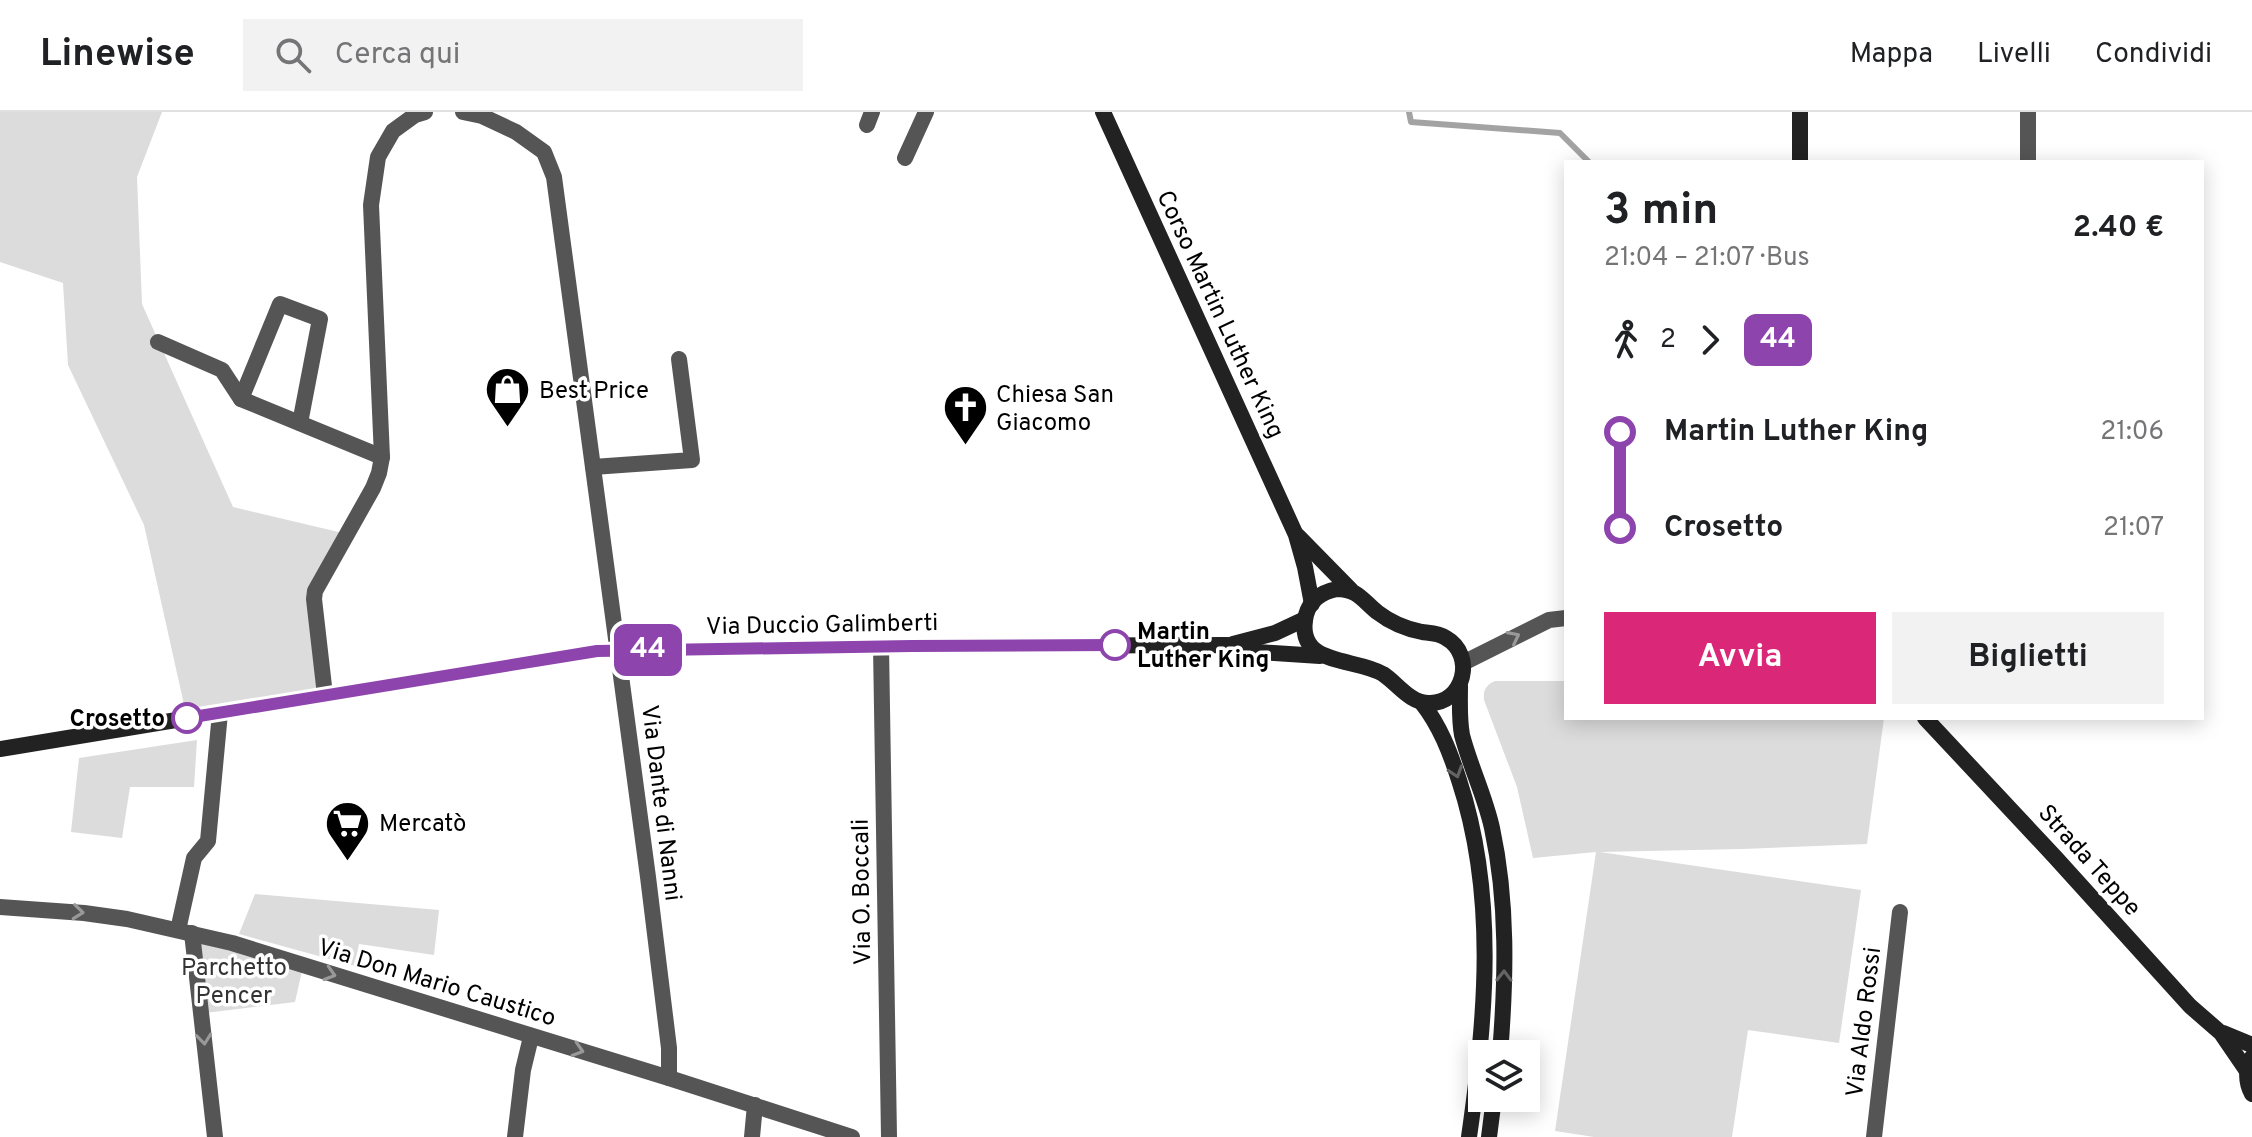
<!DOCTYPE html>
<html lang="it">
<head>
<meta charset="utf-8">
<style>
  body { margin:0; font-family:Overpass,sans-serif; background:#f2f2f2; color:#202124; height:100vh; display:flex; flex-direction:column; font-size:30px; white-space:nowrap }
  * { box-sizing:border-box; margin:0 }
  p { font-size:26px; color:#757577 }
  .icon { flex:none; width:44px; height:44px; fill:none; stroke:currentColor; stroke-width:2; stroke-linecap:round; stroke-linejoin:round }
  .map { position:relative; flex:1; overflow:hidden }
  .drawer { position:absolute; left:1564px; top:48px; width:640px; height:560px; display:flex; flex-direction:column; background:#fff; border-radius:0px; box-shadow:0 4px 20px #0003 }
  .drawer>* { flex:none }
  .badge { padding:0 16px; border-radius:12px; font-size:28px; line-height:52px }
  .buttons { position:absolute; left:1468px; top:928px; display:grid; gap:16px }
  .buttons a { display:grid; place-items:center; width:72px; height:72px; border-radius:0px; background:#fff; box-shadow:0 4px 20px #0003; font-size:40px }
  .map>.badge { position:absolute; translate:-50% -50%; box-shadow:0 0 0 4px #fff }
  .legs { display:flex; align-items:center; gap:12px; height:88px; padding:0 40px; font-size:26px }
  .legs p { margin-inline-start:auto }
  .head { display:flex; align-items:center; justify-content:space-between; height:136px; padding:0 40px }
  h1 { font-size:44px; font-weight:700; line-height:60px }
  .action { display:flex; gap:16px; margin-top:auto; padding:16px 40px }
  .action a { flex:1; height:92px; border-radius:0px; background:#db2777; color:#fff; font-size:32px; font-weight:700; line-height:92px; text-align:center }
  .action a+a { background:#f2f2f2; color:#202124 }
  ul { padding:0 40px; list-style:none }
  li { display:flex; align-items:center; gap:28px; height:96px; font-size:30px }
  li i { display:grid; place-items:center; width:12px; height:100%; margin:0 10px; background:currentColor }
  li i::after { content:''; width:20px; height:20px; margin:-10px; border:6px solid; border-radius:50%; background:#fff }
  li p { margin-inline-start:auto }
  li:first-child i { background:linear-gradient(#0000 50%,currentColor 0) }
  li:last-child i { background:linear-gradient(currentColor 50%,#0000 0) }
  header { display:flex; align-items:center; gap:48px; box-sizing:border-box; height:112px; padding:0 40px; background:#fff; border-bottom:2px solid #e0e0e0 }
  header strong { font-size:38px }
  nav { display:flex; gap:44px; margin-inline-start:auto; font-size:28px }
  .search { width:560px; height:72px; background:#f2f2f2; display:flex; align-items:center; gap:20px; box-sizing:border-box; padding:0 28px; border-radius:0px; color:#757577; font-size:30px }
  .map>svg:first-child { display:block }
  .green { fill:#dcdcdc }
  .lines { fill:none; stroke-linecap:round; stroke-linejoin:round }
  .stream { stroke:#a3a3a3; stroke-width:6 }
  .street { stroke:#555; stroke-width:16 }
  .secondary { stroke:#222; stroke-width:16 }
  .oneway { stroke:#999 }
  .oneway2 { stroke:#646464 }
  .line-1-casing { stroke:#fff; stroke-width:18 }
  .line-1 { stroke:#8e44ad; stroke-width:12 }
  .stop-1-dot { fill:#fff; stroke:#8e44ad; stroke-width:4 }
  .labels { text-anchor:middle; stroke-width:7; stroke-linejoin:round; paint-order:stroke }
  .street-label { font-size:24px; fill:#000; stroke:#fff }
  .poi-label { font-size:24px; fill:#000; stroke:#fff; text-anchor:start }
  .stop-label { font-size:24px; font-weight:bold; fill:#000; stroke:#fff; text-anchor:start }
  .park-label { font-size:24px; fill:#333; stroke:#fff }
</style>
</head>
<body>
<header>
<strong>Linewise</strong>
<div class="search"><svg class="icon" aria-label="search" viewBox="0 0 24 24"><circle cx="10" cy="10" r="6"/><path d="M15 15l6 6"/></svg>Cerca qui</div>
<nav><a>Mappa</a><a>Livelli</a><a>Condividi</a></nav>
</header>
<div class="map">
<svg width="2252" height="1025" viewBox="0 0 2252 1025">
  <rect width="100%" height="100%" fill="#fff"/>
  <g class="green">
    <polygon points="0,0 162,0 137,65 142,192 233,395 347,422 315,479 325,583 187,606 144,413 68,253 63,171 0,150"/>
    <path d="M1495,569H1566V606H1884L1867,732L1742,737L1600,740L1861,778L1839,931L1748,918L1732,1025H1594L1555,1019L1596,740L1533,746L1517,675L1484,588C1483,578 1486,573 1495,569Z"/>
    <polygon points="197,628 194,675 130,675 122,726 71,720 79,646"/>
    <polygon points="255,782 439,798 434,843 359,832 355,854 239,822"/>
    <polygon points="199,829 302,859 295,890 205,901"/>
  </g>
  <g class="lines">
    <polyline class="stream" points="1409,0 1411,10 1560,21 1589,50"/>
    <g class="street">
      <polyline points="463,0 482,4 516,20 544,40 554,65 648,765 669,936 669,966"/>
      <polyline points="2028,0 2028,50"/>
      <polyline points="867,13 872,0"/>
      <polyline points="905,46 926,0"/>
      <polyline points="158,230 222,258 241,287 382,345"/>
      <polyline points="241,287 280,192 320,207 300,311"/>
      <polyline points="593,355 692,348 679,247"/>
      <polyline points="881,534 889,1025"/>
      <polyline points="1463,551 1549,508 1566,506"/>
      <polyline points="325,583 314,487 315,479 373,376 379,361 382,345 371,93 378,45 393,19 415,3 425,0"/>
      <polyline points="0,795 84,801 127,807 232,831 669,966 852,1025"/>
      <polyline points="178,818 194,746 208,729 220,601"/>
      <polyline points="192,821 215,1025"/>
      <polyline points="515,1025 523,958 531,925"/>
      <polyline points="752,1025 755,993"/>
      <polyline points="1874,1025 1900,800"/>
    </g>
    <g class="secondary">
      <polyline points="1103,0 1296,423 1305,455 1312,492"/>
      <polyline points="1800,0 1800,50"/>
      <polyline points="1298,424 1351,478"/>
      <path d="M1337,477C1359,478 1361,487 1377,500C1390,510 1406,517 1422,520C1430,521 1439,521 1446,526C1476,543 1464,592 1429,591C1410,591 1398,572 1383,562C1355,545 1294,555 1306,503C1310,488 1322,480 1337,477Z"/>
      <polyline points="1233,532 1275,521 1305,507"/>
      <path d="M1460,574C1460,590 1459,607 1462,623C1470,654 1485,684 1492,716C1508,790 1506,867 1500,942"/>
      <path d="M1422,591C1440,614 1450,640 1459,668C1497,783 1486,907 1469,1025"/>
      <polyline points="1925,606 2055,745 2190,894 2221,921 2247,959"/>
      <polyline points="0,637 597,539 912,534 1227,533 1258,540 1320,544"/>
      <polyline points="2223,921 2252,933"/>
      <path d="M2252,945C2246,957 2245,969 2252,982"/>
      <polyline points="1489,1025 1494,986"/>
    </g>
  </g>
  <defs><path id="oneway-chevron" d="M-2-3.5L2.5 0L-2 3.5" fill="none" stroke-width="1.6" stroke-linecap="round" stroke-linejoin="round" transform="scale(2)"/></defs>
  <g class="oneway">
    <use href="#oneway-chevron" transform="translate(1514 525) rotate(-27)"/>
    <use href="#oneway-chevron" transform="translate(78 800) rotate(6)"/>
    <use href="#oneway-chevron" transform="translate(330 862) rotate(17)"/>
    <use href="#oneway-chevron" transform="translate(204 927) rotate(84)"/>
    <use href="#oneway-chevron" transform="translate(578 938) rotate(17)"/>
  </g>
  <g class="oneway2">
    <use href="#oneway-chevron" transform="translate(1456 660) rotate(72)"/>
    <use href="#oneway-chevron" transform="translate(1504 864) rotate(-89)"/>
  </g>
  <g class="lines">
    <defs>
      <polyline id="line-1" points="187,606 597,539 912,534 1115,533"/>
    </defs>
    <use href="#line-1" class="line-1-casing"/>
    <use href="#line-1" class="line-1"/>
  </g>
  <defs>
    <symbol id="shop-pin" viewBox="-11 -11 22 30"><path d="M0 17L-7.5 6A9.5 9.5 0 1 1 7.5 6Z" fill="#000" stroke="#fff"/><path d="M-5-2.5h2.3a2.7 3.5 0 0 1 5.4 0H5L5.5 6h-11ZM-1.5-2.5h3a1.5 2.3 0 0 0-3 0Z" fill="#fff"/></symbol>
    <symbol id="church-pin" viewBox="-11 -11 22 30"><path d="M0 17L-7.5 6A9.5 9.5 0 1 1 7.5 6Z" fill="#000" stroke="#fff"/><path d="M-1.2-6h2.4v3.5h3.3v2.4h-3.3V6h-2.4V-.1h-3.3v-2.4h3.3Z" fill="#fff"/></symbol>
    <symbol id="supermarket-pin" viewBox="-11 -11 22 30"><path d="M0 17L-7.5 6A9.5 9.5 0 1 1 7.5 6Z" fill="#000" stroke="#fff"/><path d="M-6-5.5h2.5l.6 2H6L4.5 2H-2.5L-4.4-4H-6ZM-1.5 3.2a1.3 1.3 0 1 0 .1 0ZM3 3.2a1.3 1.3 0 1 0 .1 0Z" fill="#fff"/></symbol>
  </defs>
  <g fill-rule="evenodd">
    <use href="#shop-pin" x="482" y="252" width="51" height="69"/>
    <use href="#church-pin" x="940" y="270" width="51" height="69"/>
    <use href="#supermarket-pin" x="322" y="686" width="51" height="69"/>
  </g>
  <g class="stop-1-dot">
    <circle cx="1115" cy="533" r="14"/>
    <circle cx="187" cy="606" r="14"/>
  </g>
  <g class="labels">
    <g class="street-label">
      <text transform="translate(1221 202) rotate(65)" y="8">Corso Martin Luther King</text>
      <text transform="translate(822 512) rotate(-1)" y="8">Via Duccio Galimberti</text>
      <text transform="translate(662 691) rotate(83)" y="8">Via Dante di Nanni</text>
      <text transform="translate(2090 748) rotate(48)" y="8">Strada Teppe</text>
      <text transform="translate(861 780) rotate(-91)" y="8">Via O. Boccali</text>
      <text transform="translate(437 870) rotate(17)" y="8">Via Don Mario Caustico</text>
      <text transform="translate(1863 910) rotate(-83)" y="8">Via Aldo Rossi</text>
    </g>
    <g class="poi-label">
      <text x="539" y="286">Best Price</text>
      <text x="996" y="290">Chiesa San<tspan x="996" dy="28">Giacomo</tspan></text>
      <text x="379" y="719">Mercatò</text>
    </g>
    <g class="stop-label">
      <text x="1137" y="527">Martin<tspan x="1137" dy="28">Luther King</tspan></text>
      <text x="165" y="614" text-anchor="end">Crosetto</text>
    </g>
    <g class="park-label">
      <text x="234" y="863">Parchetto<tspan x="234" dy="28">Pencer</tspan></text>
    </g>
  </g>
</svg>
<div class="buttons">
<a><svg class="icon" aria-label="layers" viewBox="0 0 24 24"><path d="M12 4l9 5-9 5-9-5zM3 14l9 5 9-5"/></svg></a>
</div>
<b class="badge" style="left:648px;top:538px;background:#8e44ad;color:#fff">44</b>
<section class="drawer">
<div class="head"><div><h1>3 min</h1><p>21:04 – 21:07 · Bus</p></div><b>2.40 €</b></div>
<div class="legs"><svg class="icon" aria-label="walk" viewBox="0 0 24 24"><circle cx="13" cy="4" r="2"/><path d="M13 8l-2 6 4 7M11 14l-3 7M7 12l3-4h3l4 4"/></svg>2<svg class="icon" aria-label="forward" viewBox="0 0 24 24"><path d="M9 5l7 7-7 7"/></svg><b class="badge" style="background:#8e44ad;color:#fff">44</b></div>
<ul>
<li><i style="color:#8e44ad"></i><b>Martin Luther King</b><p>21:06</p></li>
<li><i style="color:#8e44ad"></i><b>Crosetto</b><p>21:07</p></li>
</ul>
<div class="action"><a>Avvia</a><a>Biglietti</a></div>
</section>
</div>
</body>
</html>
